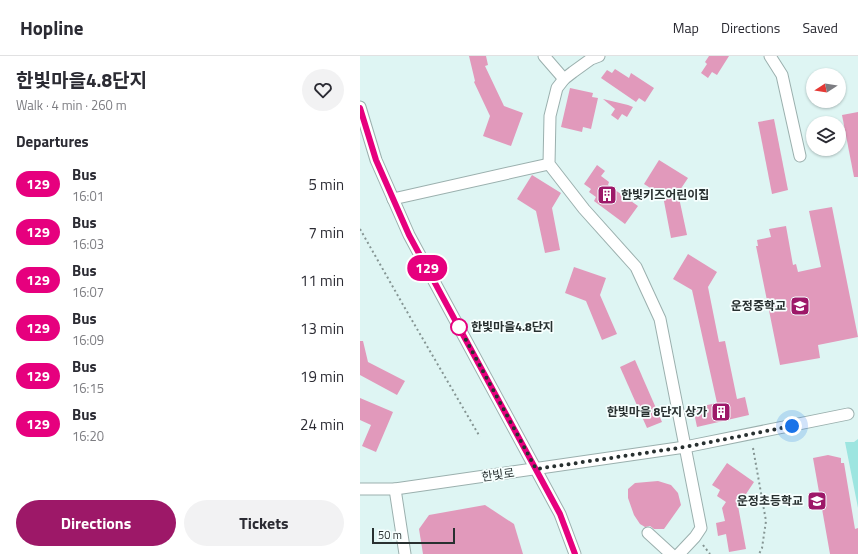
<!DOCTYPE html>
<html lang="en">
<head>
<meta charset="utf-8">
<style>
  body { margin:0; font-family:"Titillium Web","Noto Sans KR",sans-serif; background:#f2f2f3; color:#2b2b33; height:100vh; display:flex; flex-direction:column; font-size:15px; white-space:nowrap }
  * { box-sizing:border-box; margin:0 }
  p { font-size:13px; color:#7c7c81 }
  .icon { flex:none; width:22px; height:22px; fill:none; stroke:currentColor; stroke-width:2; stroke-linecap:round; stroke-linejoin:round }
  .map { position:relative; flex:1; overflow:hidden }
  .details { display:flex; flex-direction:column; background:#fff; width:360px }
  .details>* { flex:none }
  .badge { padding:0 8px; border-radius:13px; font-size:14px; line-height:26px }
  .needle { width:26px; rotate:258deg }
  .tools { position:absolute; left:446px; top:12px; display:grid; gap:8px }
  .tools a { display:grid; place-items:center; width:40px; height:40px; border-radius:50%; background:#fff; box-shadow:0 1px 3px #0004; font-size:20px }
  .scale { position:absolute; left:12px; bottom:10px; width:83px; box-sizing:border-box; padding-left:4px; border:2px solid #283030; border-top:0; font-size:11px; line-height:14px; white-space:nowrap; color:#283030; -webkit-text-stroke:3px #f6fffe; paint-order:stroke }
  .you { position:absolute; width:20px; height:20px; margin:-10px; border:3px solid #fff; border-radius:50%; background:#1a73e8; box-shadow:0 0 0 6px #1a73e833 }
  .map>.badge { position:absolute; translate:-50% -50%; box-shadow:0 0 0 2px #fff }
  h2 { padding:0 16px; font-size:15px; line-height:36px }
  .round { display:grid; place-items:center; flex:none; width:42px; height:42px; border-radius:21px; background:#f2f2f3 }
  .head { display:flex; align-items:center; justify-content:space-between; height:68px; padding:0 16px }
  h1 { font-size:19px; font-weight:700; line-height:30px }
  .cta { display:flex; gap:8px; margin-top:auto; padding:8px 16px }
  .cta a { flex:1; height:46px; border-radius:24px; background:#9d1868; color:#fff; font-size:16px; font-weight:700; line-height:46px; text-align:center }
  .cta a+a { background:#f2f2f3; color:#2b2b33 }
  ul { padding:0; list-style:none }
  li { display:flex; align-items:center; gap:12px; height:48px; padding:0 16px }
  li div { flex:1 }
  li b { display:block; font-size:15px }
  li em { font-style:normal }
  li .badge { min-width:44px; font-weight:700; text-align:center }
  header { display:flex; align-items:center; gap:24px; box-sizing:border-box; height:56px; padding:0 20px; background:#fff; border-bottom:1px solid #e1e1e2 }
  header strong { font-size:19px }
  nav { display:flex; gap:22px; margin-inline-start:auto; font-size:14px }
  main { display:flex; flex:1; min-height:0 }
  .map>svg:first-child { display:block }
  .green { fill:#9de5e0 }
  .building { fill:#e199bb }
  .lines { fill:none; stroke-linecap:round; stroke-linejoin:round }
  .minor-casing { stroke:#9bb0ae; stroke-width:13 }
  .path { stroke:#859593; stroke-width:2; stroke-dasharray:2 3; stroke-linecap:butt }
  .minor { stroke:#fff; stroke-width:11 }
  .line-casing { stroke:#fff; stroke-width:9 }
  .line { stroke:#e6007e; stroke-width:6 }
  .walk { stroke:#283030; stroke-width:4; stroke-dasharray:0 7.2 }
  .stop-dot { fill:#fff; stroke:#e6007e; stroke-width:2 }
  .labels { text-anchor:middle; stroke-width:3.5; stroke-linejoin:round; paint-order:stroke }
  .poi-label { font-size:12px; font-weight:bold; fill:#283030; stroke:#f6fffe; text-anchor:end }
  .stop-label { font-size:12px; font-weight:bold; fill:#283030; stroke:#f6fffe; text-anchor:start }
  .street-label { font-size:12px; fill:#283030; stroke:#f6fffe }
</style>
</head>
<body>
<header>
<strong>Hopline</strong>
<nav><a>Map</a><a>Directions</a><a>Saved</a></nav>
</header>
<main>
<section class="details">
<div class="head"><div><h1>한빛마을4.8단지</h1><p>Walk · 4 min · 260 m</p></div><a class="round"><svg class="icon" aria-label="heart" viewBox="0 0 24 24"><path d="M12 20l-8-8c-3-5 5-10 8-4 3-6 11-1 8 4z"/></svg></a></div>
<h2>Departures</h2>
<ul>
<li><span class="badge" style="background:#e6007e;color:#fff">129</span><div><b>Bus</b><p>16:01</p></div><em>5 min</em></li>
<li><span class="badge" style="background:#e6007e;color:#fff">129</span><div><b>Bus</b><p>16:03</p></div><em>7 min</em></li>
<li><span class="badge" style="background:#e6007e;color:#fff">129</span><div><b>Bus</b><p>16:07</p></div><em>11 min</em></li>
<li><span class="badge" style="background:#e6007e;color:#fff">129</span><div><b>Bus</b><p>16:09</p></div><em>13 min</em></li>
<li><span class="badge" style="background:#e6007e;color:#fff">129</span><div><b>Bus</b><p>16:15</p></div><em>19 min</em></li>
<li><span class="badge" style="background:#e6007e;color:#fff">129</span><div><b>Bus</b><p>16:20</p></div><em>24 min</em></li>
</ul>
<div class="cta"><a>Directions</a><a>Tickets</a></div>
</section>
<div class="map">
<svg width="498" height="498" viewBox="0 0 498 498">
  <rect width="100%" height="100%" fill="#def5f3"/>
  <polygon class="green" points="498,383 498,452 485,386 494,386"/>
  <g class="building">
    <polygon points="109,0 126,0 128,9 125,10 144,50 163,57 151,90 123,80 130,60 114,26 115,25"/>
    <polygon points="349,0 369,0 357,19 352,16 348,22 341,17 347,8 345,6"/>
    <polygon points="255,13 269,22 271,17 294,32 285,46 279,42 276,46 241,22 247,14 252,17"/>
    <polygon points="210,32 233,37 232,41 238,42 231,73 223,71 222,76 201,71"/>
    <polygon points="243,43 268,49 273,51 267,61 262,58 258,64 251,59 255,53"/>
    <polygon points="498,56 498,121 494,121 482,59"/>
    <polygon points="414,63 428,134 412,138 398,66"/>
    <polygon points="299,104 328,122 318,137 327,179 311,182 303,140 284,128"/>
    <polygon points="237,109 245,115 241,120 249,126 248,129 278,150 265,168 234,145 236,141 229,136 231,133 224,128"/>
    <polygon points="172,119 201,137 192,152 200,194 185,197 176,155 157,143"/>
    <polygon points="472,151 498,281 458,289 460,302 420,309 396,190 398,190 397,184 411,181 409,173 426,170 433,209 436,208 438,216 461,211 449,155"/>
    <polygon points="328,198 357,216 348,231 359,286 365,285 377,343 385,341 389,359 337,371 333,352 357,347 332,234 313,223"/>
    <polygon points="214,211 246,222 240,239 257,278 242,284 226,245 205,237"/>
    <polygon points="0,285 3,285 8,306 45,325 37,339 0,319"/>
    <polygon points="275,304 302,366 287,372 260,311"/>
    <polygon points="0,342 33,356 16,396 2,390 11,369 0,364"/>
    <polygon points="468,399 481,402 481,407 484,407 495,473 498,472 498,498 470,498 453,402"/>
    <polygon points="367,407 394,426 378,450 386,493 369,496 366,478 358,480 356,467 365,465 362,452 366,446 357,440 360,434 352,429"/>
    <polygon points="298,425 311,429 318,437 321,449 304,473 294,473 290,470 285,471 280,468 274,459 268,442 268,433 275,427"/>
    <polygon points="125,449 154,468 163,498 63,498 59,473 69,459"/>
  </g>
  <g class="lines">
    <defs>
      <g id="minor">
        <polyline points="184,0 204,23"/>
        <polyline points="239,0 231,3 213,16 204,23 197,32 190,60 189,108 224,153 276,211 300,263 341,472 335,481 319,498"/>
        <polyline points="410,0 422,19 440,100"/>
        <polyline points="0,51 16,104 49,179 200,458 215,498"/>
        <polyline points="33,143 189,108"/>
        <polyline points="0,433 35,433 325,391 488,358"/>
        <polyline points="35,433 45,498"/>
        <polyline points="288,477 311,498"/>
      </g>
    </defs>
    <use href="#minor" class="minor-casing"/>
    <g class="path">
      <polyline points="0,173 46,254 120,381"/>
      <polyline points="393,392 406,465 402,492 399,498"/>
      <polyline points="343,489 350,498"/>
    </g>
    <use href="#minor" class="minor"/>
  </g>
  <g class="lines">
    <defs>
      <polyline id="line" points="0,52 16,104 49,179 200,458 215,498"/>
    </defs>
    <use href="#line" class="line-casing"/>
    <use href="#line" class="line"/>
    <polyline class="walk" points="99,271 176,413 325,391 432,370"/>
  </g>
  <defs>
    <symbol id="building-square" viewBox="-11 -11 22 22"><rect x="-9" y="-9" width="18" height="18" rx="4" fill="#9d1868" stroke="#f6fffe"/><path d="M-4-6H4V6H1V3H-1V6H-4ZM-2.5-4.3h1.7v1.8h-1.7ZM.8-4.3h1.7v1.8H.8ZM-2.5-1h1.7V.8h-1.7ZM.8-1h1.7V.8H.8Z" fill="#fff"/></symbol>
    <symbol id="school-square" viewBox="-11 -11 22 22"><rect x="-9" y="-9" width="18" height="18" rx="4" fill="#9d1868" stroke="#f6fffe"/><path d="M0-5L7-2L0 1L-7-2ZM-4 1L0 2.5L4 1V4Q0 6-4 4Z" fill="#fff"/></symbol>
  </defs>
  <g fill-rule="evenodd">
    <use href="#building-square" x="236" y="128" width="22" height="22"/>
    <use href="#school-square" x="429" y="239" width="22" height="22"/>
    <use href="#building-square" x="350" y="345" width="22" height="22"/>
    <use href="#school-square" x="446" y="434" width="22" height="22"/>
  </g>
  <circle class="stop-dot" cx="99" cy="271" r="8"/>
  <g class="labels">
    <g class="poi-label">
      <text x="261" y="143" text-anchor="start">한빛키즈어린이집</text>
      <text x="426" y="254">운정중학교</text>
      <text x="347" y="360">한빛마을 8단지 상가</text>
      <text x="443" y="449">운정초등학교</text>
    </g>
    <g class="stop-label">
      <text x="111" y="275">한빛마을4.8단지</text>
    </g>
    <g class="street-label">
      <text transform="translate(138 419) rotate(-8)" y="4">한빛로</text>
    </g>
  </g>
</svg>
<div class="tools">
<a><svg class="needle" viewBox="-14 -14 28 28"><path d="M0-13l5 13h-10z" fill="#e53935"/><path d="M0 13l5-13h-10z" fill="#7c7c81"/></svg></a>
<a><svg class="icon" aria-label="layers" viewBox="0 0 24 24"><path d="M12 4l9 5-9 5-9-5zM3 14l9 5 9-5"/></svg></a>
</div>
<div class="scale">50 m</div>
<div class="you" style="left:432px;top:370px"></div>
<b class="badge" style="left:67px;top:212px;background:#e6007e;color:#fff">129</b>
</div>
</main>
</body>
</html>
